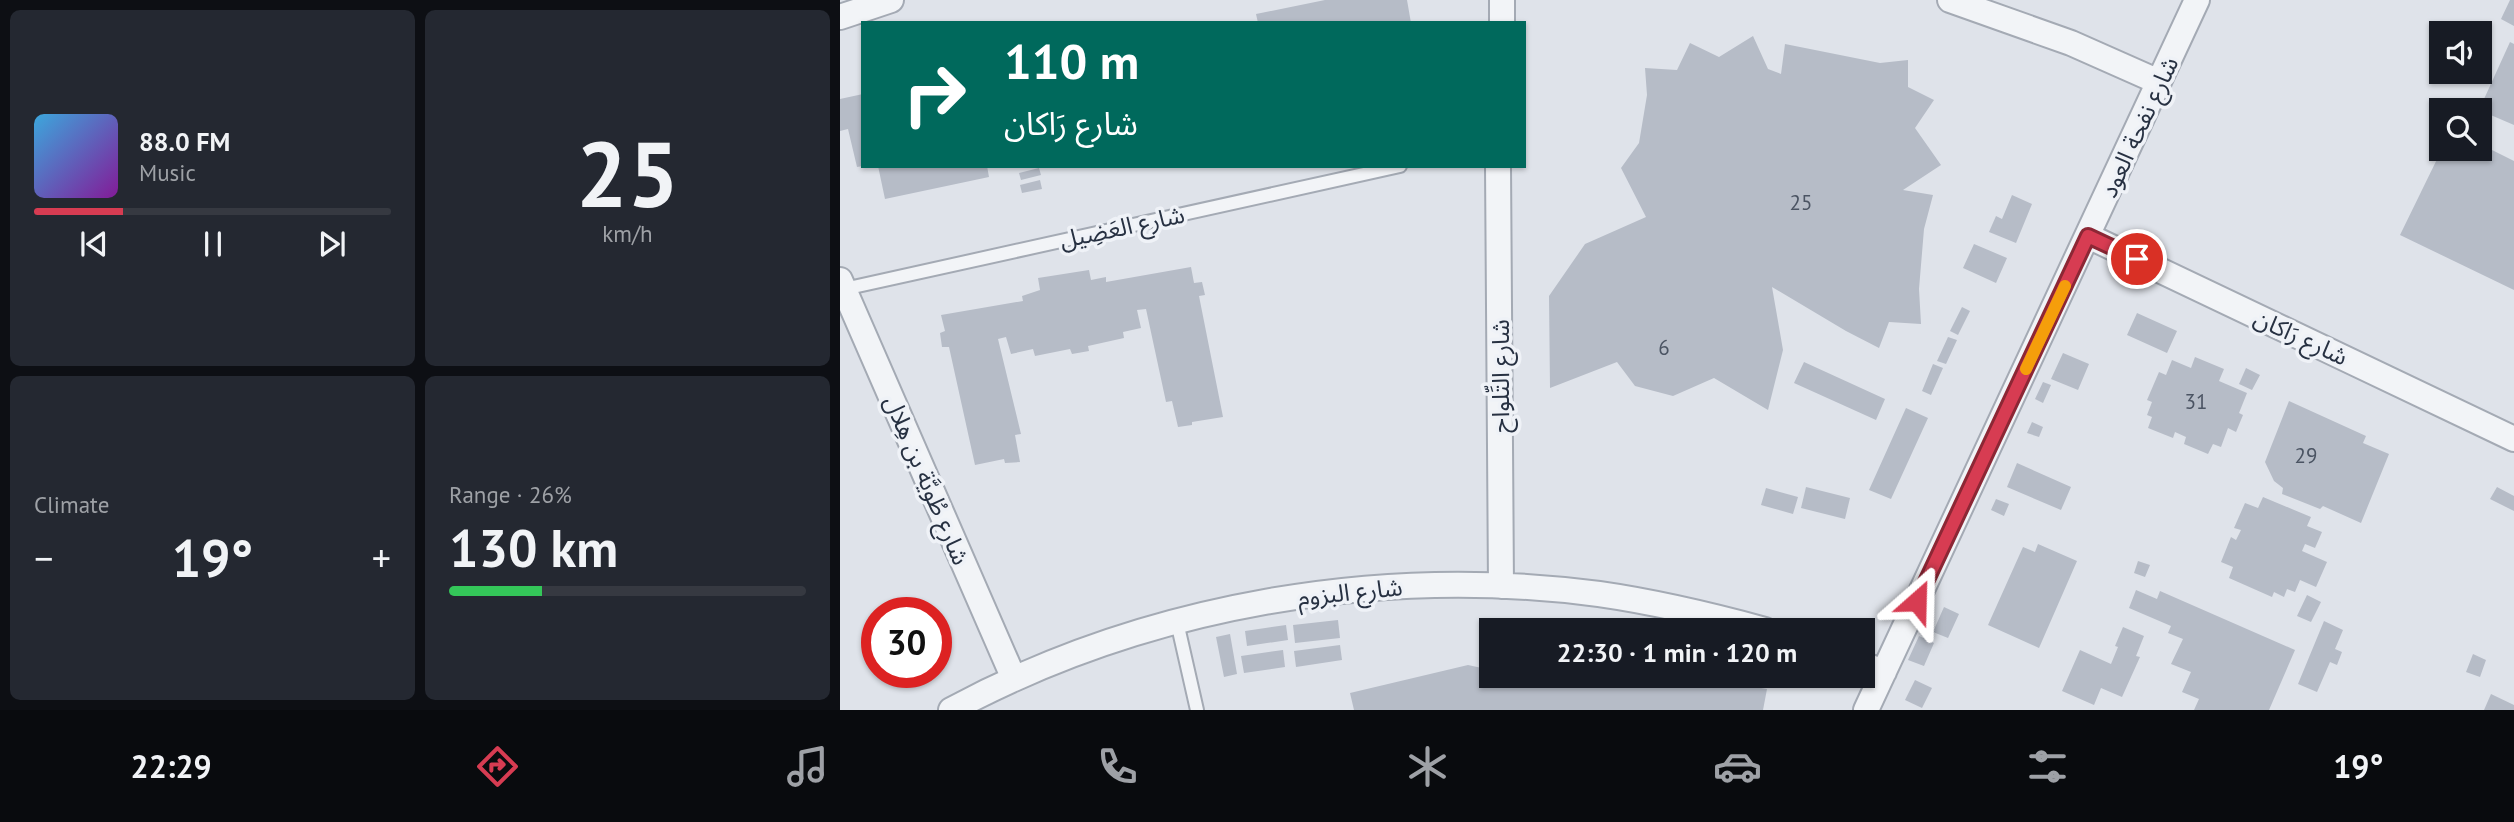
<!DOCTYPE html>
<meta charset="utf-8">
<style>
:root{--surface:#171b24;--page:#242831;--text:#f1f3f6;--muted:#9ea1a6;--line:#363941;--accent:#d73c52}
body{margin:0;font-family:"PT Sans","Noto Sans Arabic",sans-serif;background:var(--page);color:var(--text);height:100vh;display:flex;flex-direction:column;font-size:26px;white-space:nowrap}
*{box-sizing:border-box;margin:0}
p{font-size:23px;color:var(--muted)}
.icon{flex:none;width:38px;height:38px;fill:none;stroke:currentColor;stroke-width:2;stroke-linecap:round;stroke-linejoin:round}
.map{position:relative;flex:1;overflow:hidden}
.side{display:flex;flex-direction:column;gap:10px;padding:10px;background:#0d0f14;width:840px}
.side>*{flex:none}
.top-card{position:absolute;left:21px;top:21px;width:665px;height:147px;border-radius:0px;box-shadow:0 2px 5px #0004;background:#00695c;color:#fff;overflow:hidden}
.buttons{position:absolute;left:1589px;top:21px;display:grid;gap:14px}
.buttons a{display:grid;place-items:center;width:63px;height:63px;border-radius:0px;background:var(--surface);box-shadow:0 2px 5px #0004;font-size:35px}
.speed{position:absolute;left:21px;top:597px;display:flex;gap:14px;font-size:35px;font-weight:700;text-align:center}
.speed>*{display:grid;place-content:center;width:91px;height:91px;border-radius:50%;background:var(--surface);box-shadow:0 2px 5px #0004;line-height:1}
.speed .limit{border:10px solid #d22;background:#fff;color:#111}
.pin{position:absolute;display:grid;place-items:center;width:60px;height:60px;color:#fff;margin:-30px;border:4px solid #fff;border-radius:50%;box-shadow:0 2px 7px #0007}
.me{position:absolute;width:77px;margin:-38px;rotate:25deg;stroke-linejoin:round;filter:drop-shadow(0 0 5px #0008)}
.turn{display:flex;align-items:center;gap:24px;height:147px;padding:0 28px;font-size:32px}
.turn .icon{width:91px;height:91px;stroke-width:2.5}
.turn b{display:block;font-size:49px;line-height:60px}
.big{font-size:52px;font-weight:700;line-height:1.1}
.side .card{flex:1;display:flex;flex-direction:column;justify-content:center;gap:10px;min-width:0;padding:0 24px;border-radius:10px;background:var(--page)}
.side .dial{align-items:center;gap:0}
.dial b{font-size:91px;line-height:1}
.song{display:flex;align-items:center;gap:21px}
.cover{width:84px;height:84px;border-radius:10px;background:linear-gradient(135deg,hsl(200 70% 55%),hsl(290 70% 35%))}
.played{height:7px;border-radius:4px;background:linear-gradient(90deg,var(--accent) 25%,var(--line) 25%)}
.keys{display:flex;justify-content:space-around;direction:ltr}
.heat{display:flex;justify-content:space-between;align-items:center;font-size:38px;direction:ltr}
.charge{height:10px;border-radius:5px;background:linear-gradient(90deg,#34c759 26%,var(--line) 0)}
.side .tiles{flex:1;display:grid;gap:10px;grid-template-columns:repeat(2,1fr)}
.trip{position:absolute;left:639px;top:618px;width:396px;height:70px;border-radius:0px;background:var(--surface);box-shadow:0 2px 5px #0004;font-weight:700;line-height:70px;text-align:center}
.dock{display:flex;height:112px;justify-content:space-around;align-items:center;background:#090b0e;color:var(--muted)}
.dock .icon{width:49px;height:49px}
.dock .selected{color:var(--accent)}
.dock b{font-size:32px;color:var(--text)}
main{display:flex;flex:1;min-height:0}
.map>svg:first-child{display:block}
.building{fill:#b6bcc7}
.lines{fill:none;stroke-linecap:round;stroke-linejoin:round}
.service-casing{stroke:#a4aab4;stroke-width:16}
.minor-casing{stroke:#a4aab4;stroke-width:28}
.service{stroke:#f2f4f7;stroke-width:12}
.minor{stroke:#f2f4f7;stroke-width:24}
.route-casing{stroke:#8c2735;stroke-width:18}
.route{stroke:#d73c52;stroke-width:12}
.slow{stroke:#f59e0b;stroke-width:12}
.labels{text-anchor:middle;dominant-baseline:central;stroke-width:7;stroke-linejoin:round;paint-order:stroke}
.number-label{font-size:21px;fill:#4b5463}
.street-label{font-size:24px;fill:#273142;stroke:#eff2f7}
</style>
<main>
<section class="side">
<div class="tiles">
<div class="card">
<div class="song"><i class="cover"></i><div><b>88.0 FM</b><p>Music</p></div></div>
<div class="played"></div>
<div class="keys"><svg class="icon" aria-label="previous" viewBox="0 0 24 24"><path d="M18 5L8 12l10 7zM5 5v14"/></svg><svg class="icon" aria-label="pause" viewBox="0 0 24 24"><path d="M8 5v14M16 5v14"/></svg><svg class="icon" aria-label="next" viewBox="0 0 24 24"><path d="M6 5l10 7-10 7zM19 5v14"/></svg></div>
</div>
<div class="card dial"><b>25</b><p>km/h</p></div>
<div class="card"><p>Climate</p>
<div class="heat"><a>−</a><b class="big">19°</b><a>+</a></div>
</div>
<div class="card"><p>Range · 26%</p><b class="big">130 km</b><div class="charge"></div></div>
</div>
</section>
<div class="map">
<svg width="1674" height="710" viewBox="0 0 1674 710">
<rect width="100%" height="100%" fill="#dfe3ea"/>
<path class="building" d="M485,0H567L571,23H418L416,14Z
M1670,0H1674V26L1661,19Z
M913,36L928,69L941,74L945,44L1040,63L1068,60V87L1094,100L1075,128L1101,165L1063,190L1093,195L1084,229L1079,289L1081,324L1049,322L1039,348L1006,331L932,287L943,350L928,410L874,378L833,396L795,386L777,362L710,388L709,296L745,244L806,217L781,168L799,143L807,95L805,68L837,70L850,43L879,57Z
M1670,42L1674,44V125L1639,110Z
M23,94V166L17,167L8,129L0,131V99Z
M1640,144L1674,161V290L1560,235L1602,149H1640Z
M38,166H147L149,177L45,199Z
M199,168L201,175L181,180L179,173Z
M200,180L202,189L182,193L180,185Z
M1172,195L1192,204L1176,243L1149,232L1156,216L1162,219Z
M1134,244L1167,258L1156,283L1123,268Z
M351,267L354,283L362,282L365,295L359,296L383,417L352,422V425L338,427L332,401L326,402L306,309L297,310L301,328L283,332L284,338L248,346L249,351L232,354L230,349L195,356L193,349L171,354L166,337L158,339L181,434L175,435L180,462L165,463L164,459L135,465L109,347H102L100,333L105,331L101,315L183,301L182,296L200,290L198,278L249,270L251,280L266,277V282Z
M1122,307L1130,311L1118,335L1110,331Z
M1297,313L1337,331L1327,353L1287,335Z
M1108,337L1117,340L1106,364L1097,361Z
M1223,353L1249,364L1238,390L1211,379Z
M1355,357L1384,369L1379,381L1407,393L1399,413L1403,415L1396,432L1388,428L1381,447L1373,444L1368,454L1344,444L1346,437L1335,432L1333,438L1308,428L1312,417L1307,415L1312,402L1307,400L1319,372L1326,375L1332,360L1351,368Z
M964,362L1045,399L1036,420L954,383Z
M1093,364L1103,368L1091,395L1082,391Z
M1406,368L1420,375L1412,390L1399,384Z
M1203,382L1211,385L1203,403L1195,399Z
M1449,401L1526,436L1523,443L1549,454L1521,523L1483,506L1480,509L1442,494L1443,488L1434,481L1425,462Z
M1066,408L1088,418L1051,499L1029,490Z
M1192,422L1203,427L1199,437L1187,433Z
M1177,463L1231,487L1221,510L1167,487Z
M966,487L1010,498L1005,519L961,508Z
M1657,487L1674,496V511L1650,499Z
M926,488L958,497L953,514L921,505Z
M1423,497L1471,517L1467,526L1482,532L1475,548L1465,544L1462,551L1487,562L1476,587L1460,580L1455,592L1447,589L1444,597L1434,592L1432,597L1389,578L1393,567L1381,562L1391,537L1396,540L1401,530L1394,528L1405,503L1418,508Z
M1156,499L1169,504L1164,516L1151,510Z
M1198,544L1237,561L1199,648L1148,625L1183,547L1195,552Z
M1298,561L1310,565L1305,577L1294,573Z
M1296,590L1317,599L1320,591L1455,650L1429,710H1354L1359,699L1342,692L1351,672L1331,664L1343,639L1328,633L1331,626L1289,608Z
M1467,595L1481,602L1471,622L1457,616Z
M1104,607L1119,614L1108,638L1093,632Z
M498,620L500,638L455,643L453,625Z
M1484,621L1503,630L1495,649L1502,652L1497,665L1490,662L1477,692L1458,684Z
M446,625L448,640L407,646L405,631Z
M1283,627L1304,636L1296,656L1300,657L1282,697L1261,688L1254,705L1222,691L1240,650L1271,664L1278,647L1275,646Z
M390,634L397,674L384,677L376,637Z
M1079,636L1094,643L1084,666L1068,660Z
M500,645L502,660L456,667L454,651Z
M443,650L445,667L404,673L401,656Z
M1633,654L1646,660L1640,677L1626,672Z
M628,665L651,670V676H851L927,689L923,710H514L510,693Z
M1075,680L1092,688L1082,708L1065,700Z
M1651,694L1674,705V710H1644Z"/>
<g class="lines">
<defs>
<path id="service" d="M4,289L560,166
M337,622L357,710"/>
<path id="minor" d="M1110,0L1231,43L1319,82
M0,17L51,0
M662,23V0
M658,166L661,586
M1248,236L1674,439
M0,280L174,679
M1022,664L1044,672
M111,710C306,605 540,565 759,594C815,602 870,615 925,630
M1026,710L1357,0"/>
</defs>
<use href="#service" class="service-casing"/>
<use href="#minor" class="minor-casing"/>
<use href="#service" class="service"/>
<use href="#minor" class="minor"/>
</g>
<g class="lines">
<defs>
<path id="route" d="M1077,601L1248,236L1297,259"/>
</defs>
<use href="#route" class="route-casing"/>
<use href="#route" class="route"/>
<path class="slow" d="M1186,369L1225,286"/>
</g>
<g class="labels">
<g class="number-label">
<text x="961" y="202">25</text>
<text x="824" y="347">6</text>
<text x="1356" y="401">31</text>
<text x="1466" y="455">29</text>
</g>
<g class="street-label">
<text transform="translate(1299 127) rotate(-65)">شارع نفحة العود</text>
<text transform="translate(282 227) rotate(-12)">شارع العَضِيل</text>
<text transform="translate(1461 337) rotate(25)">شارع رَاكان</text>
<text transform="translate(660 376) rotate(-90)">شارع التِّلواح</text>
<text transform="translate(87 480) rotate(67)">شارع طُويَّة بن هِلال</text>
<text transform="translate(510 592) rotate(-6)">شارع البزوم</text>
</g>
</g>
</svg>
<div class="buttons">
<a><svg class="icon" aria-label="sound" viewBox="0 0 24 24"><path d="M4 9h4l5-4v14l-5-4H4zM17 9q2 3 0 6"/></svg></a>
<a><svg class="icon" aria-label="search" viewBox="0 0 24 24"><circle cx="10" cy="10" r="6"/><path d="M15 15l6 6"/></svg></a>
</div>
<div class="speed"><div class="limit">30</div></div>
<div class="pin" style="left:1297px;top:259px;background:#d93025"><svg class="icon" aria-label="arrive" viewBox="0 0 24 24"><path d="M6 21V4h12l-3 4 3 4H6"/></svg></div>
<svg class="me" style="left:1077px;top:601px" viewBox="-20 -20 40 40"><path d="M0-17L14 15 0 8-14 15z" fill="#d73c52" stroke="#fff" stroke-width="4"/></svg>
<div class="trip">22:30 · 1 min · 120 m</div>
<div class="top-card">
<div class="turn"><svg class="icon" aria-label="right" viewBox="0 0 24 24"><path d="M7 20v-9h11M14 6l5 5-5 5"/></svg><div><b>110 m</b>شارع رَاكان</div></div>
</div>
</div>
</main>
<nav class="dock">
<b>22:29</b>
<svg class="icon selected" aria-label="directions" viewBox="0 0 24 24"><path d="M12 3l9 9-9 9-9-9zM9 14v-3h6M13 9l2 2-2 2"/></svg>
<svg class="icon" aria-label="music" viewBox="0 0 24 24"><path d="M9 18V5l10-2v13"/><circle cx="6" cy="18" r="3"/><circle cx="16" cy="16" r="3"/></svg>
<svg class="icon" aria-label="phone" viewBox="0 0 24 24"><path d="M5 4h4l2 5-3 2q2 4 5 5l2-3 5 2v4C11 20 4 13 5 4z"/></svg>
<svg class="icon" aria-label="climate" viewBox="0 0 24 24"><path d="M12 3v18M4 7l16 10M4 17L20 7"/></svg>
<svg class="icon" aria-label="car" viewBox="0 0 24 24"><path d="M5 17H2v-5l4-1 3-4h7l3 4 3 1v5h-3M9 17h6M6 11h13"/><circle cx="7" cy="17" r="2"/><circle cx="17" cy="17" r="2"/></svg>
<svg class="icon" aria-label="filters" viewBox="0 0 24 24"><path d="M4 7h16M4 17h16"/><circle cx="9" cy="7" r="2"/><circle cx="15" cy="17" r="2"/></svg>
<b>19°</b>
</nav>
